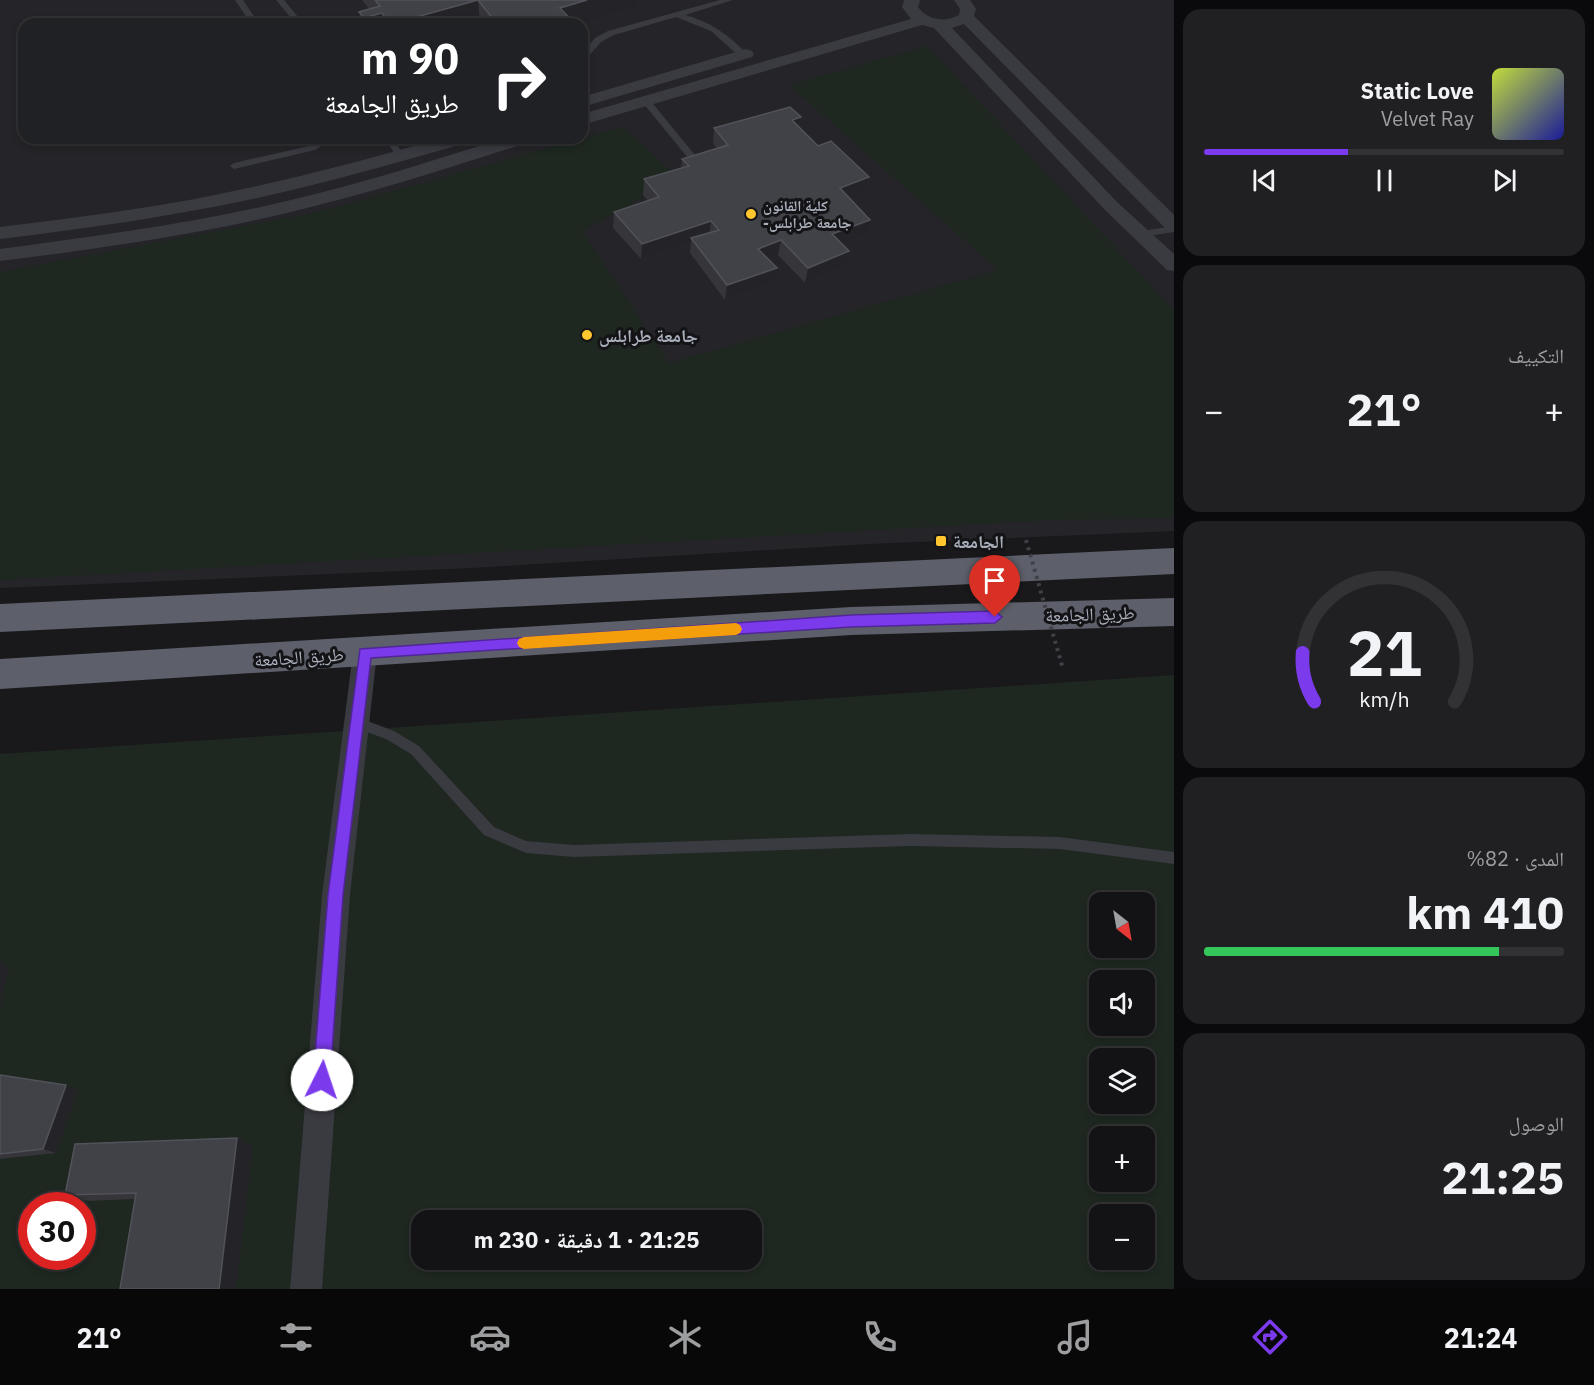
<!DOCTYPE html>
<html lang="ar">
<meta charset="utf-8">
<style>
:root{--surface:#131315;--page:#202022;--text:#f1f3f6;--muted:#9d9ea0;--line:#323234;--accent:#7c3aed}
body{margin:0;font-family:"IBM Plex Sans","Noto Naskh Arabic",sans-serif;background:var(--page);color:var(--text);direction:rtl;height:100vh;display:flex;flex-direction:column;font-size:22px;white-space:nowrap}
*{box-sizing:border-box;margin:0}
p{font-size:20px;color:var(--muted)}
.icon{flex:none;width:33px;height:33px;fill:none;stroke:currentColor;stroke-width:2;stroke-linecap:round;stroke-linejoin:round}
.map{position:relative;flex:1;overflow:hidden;direction:ltr}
.sheet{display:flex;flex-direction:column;gap:9px;padding:9px;background:#0a0a0c;width:420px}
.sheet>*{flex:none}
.banner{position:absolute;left:18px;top:18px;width:570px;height:126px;border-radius:18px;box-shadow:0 3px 9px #0003,0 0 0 2px var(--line);direction:rtl;background:#202124;color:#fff;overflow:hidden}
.needle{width:39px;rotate:149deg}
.buttons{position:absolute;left:1089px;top:892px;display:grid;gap:12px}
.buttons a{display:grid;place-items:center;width:66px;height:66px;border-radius:12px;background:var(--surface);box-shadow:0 3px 9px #0003,0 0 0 2px var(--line);font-size:30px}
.speed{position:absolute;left:18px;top:1192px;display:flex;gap:12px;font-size:30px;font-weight:700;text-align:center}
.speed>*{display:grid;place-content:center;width:78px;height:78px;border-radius:50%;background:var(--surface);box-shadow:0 3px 9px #0003,0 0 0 2px var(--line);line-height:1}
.speed .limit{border:9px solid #d22;background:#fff;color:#111}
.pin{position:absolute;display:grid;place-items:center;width:51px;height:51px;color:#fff;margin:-62px -26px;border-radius:50% 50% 50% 0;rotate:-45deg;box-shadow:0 0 6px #0007}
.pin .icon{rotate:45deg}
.me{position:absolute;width:66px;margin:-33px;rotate:4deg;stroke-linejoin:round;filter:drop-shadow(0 0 4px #0008)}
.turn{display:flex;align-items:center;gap:21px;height:126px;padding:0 30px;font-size:27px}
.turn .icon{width:78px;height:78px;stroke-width:2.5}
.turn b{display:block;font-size:42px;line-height:51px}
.big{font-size:45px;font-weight:800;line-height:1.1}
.sheet .tile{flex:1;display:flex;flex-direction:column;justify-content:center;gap:9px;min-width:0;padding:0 21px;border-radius:18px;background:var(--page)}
.sheet .dial{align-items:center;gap:0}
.dial svg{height:156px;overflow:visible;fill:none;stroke:var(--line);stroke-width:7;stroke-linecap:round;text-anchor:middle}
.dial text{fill:var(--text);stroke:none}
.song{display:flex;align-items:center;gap:18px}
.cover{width:72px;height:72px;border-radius:9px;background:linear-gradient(135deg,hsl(70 70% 55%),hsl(240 70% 35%))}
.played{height:6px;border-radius:3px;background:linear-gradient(90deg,var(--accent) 40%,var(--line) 40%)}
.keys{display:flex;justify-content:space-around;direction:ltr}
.heat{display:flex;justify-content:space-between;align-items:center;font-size:33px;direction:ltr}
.charge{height:9px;border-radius:4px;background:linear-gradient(90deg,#34c759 82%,var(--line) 0)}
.trip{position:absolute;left:411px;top:1210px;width:351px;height:60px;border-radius:18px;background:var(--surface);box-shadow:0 3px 9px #0003,0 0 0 2px var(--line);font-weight:800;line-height:60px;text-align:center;direction:rtl}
.tab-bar{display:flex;height:96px;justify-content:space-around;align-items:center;background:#080808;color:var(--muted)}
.tab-bar .icon{width:42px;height:42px}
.tab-bar .active{color:var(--accent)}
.tab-bar b{font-size:27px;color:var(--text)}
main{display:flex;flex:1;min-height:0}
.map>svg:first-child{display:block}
.built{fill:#252529;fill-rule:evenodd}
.green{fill:#1e2720;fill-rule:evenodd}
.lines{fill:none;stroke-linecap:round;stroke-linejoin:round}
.service{fill:#3a3a41;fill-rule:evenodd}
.minor{fill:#3a3a41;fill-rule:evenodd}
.trunk{fill:#5d606a;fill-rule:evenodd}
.path-bridge{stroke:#404148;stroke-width:4;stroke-dasharray:3 4.5;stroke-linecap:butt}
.wall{fill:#35353a}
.shaded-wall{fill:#242428}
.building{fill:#414248;stroke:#52535a;stroke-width:1.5}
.route{fill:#7c3aed;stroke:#51269a;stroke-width:1.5}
.slow{fill:#f59e0b}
.poi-dot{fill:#ffc62e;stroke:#141417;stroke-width:2}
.labels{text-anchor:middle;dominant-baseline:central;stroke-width:6;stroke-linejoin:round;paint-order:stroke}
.far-poi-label{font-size:15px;font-weight:bold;fill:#aaafbc;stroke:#141417;text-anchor:start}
.poi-label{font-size:18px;font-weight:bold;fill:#aaafbc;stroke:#141417;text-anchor:start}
.street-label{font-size:18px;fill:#aaafbc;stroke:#141417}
</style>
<main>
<section class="sheet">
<div class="tile">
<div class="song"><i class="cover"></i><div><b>Static Love</b><p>Velvet Ray</p></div></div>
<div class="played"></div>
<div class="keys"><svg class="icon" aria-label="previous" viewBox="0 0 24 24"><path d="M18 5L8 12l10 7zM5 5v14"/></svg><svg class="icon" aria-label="pause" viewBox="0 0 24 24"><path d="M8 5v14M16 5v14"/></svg><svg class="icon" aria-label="next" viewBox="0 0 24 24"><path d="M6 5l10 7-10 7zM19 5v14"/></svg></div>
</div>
<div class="tile"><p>التكييف</p>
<div class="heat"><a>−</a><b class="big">21°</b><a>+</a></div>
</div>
<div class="tile dial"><svg viewBox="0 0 100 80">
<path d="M14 69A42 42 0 1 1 86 69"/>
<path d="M14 69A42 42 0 0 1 8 44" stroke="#7c3aed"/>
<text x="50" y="56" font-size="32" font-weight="700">21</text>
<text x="50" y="72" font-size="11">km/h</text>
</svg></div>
<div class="tile"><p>المدى · 82%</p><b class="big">410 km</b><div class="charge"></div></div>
<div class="tile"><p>الوصول</p><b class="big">21:25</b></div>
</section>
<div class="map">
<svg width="1174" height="1289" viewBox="0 0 1174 1289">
<rect width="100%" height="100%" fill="#19191c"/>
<path class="built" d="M0,0H1174V531L869,544L471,568L0,588ZM24,24H582V138H24Z"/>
<path class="green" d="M927,46L1174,310V518L1054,520L0,580V272L318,212L623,127L679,178L582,231L669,363L998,270L789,85Z
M1174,675V1289H0V754ZM1100,903H1144V948H1100ZM1100,981H1144V1026H1100ZM1100,1059H1144V1104H1100ZM1100,1137H1144V1182H1100ZM32,1206H82V1257H32ZM1100,1215H1144V1260H1100ZM422,1221H752V1260H422Z"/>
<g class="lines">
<path class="service" d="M235,0H243L259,24H251Z
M276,0H284L304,24H296Z
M720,0H733L685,15C710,22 728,34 746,53V57H740L711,31L676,17L614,35L601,42L585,60H582V53L595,38L608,31Z
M646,98L649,99L703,165V169H697L643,103V99Z
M323,138H331V140L315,150L234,169L230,166L234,163L309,146Z
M385,138H393L404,156L403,158H397Z
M1174,226V232L1142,237L1137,234L1142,231Z
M357,717L394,731L419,746L494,827L526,841L574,845L910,834L1060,837L1174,852V864L1060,849L910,846L574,857L526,853L484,835L411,754L386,739L353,727L351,723L353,719Z"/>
<path class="minor" d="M904,0H920L918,7C928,20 944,23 959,15L960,9L954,0H970L976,9L974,16L1174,215V232L1167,230L964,24L952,28L1117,202L1174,254V271L1167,270L1105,210L934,28L922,25L582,125V114L911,19L902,7Z
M746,49L752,51L754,54L752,57L582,107V97Z
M443,138H472L469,142C396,163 323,184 248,200C166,217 83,229 0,239V227C65,219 130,211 195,199C279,183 361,161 443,138Z
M505,138H533L530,142C451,167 372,193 291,212C195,235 97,249 0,261V249C97,236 196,223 291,200C364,183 434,160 505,138Z
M365,643L374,646L377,653L350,895L322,1289H290L322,895L353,653L356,646Z"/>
<path class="trunk" d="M1174,548V574L0,632V604Z
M1174,598V626L851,635L0,689V659L851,607Z"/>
<path class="path-bridge" d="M1026,540L1063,669"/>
</g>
<path class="wall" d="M362,0H637V8L582,24H481L480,23L477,24H362L359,12L369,9Z
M801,117L799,127L818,146L869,177L865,193L850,199L866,235L842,244L845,266L805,283L778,255L768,259L774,283L725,300L690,253L691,242L641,259L613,228L614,212L648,201L643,195L644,179L681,168L682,159L717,148L713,144L714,128Z
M0,1075L78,1090L56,1153L0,1159Z
M237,1138L253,1146L135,1199L88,1201L65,1195Z"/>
<path class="shaded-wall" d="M478,0L480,23L477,24H391Z
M587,0H637V8L582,24H561L560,8Z
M382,13L383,24H365L364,18Z
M801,117L798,132L792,120Z
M869,177L865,193L837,204L840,188Z
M870,220L866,235L829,249L832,234Z
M711,221L709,236L691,238V242L641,259L642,244Z
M781,240L778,255L756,264L758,249Z
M849,251L845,266L805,283L808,268Z
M777,268L774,283L725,300L727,285Z
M0,962L9,967L0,1008Z
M66,1085L78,1090L56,1153L43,1149Z
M237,1138L253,1146L236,1289H219Z"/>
<path class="building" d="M375,0H587L560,8L573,22L572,24H497L478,0L391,24H388H390L382,13L364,18L359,12L380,6Z
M790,107L801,117L792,120L818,146L831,141L869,177L840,188L870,220L832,234L849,251L808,268L781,240L758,249L777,268L727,285L691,238L719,230L711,221L642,244L614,212L659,197L644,179L689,166L682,159L728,145L714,128Z
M0,1075L66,1085L43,1149L0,1154Z
M237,1138L219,1289H120L136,1193L65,1195L75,1144Z"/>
<path class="route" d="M995,611L1002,617L995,623L851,627L371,658L343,895L330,1080L328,1086L322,1088L316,1086L313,1080L328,895L360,649L851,615Z"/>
<path class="slow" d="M736,623L740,625L742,629L740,633L736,635L524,649L519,647L517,643L519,639L524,637Z"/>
<g class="poi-dot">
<circle cx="751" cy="214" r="6"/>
<circle cx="587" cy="335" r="6"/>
<rect x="935" y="535" width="12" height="12" rx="3"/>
</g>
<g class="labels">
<g class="far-poi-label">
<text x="763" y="205">كلية القانون<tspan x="763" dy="17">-جامعة طرابلس</tspan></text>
</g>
<g class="poi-label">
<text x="599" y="335">جامعة طرابلس</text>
<text x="953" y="541">الجامعة</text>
</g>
<g class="street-label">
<text transform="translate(1090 614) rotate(-2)">طريق الجامعة</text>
<text transform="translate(299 657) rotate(-4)">طريق الجامعة</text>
</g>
</g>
</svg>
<div class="buttons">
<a><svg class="needle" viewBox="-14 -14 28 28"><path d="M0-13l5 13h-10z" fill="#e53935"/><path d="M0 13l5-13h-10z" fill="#9d9ea0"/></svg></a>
<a><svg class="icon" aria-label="sound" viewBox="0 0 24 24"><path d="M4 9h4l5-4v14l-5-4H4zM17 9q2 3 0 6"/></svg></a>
<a><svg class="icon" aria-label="layers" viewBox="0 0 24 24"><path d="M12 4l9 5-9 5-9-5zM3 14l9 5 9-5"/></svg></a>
<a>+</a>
<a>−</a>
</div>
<div class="speed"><div class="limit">30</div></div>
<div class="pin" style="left:995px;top:617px;background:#d93025"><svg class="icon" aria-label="arrive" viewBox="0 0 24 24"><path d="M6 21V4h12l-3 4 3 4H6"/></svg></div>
<svg class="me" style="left:322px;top:1080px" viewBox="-20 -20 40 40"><circle r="19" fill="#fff"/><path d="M0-13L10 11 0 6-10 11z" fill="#7c3aed"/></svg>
<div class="trip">21:25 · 1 دقيقة · 230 m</div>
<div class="banner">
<div class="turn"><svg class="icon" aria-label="right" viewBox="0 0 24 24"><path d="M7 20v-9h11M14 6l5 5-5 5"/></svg><div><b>90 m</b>طريق الجامعة</div></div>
</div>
</div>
</main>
<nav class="tab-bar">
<b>21:24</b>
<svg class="icon active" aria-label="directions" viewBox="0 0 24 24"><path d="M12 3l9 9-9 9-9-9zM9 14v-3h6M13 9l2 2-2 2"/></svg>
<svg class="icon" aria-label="music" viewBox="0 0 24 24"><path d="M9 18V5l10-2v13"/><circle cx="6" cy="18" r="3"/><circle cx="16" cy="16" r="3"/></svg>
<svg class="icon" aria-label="phone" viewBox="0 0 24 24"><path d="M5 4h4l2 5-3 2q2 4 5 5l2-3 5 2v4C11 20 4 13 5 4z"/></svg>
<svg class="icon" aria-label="climate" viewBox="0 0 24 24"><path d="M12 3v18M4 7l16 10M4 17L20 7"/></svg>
<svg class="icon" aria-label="car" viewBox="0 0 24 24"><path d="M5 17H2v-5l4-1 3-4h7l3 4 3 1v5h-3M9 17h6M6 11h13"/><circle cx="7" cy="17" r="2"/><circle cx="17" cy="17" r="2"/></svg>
<svg class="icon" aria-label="filters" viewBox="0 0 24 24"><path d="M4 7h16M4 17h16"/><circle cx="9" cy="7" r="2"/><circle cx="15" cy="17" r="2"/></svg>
<b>21°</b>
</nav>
